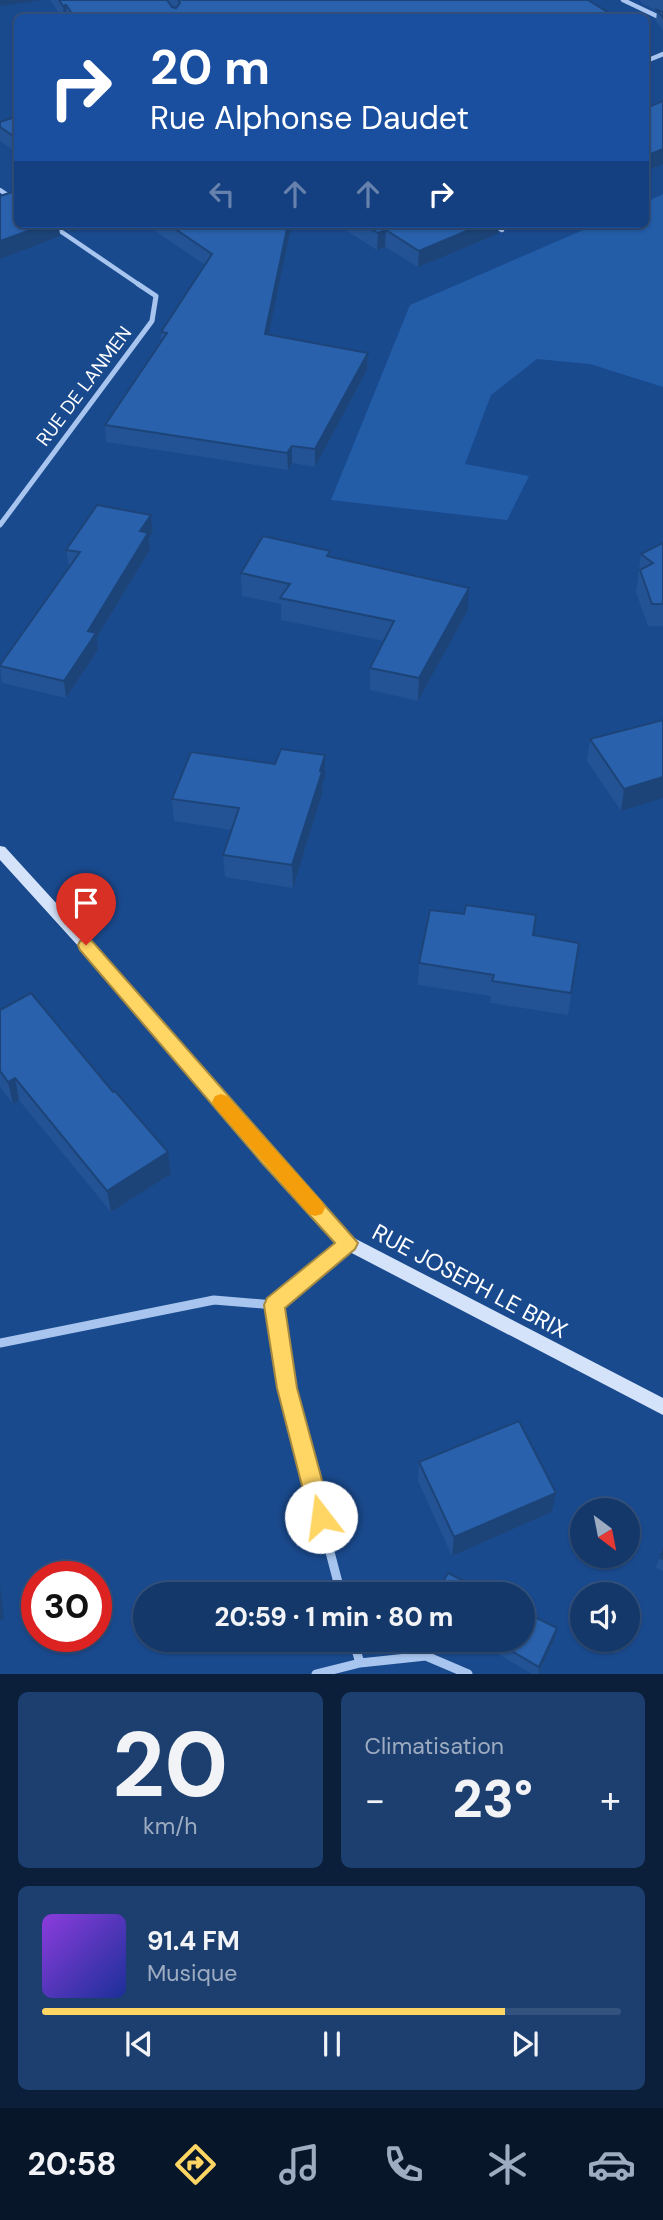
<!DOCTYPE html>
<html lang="fr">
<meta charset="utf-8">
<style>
:root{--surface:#14386a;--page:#1d3f70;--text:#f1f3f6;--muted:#9dacc1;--line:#33527e;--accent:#ffd564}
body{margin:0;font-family:"DM Sans",sans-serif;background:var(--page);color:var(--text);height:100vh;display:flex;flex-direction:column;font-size:26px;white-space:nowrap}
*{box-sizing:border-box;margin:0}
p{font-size:23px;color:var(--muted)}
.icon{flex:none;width:38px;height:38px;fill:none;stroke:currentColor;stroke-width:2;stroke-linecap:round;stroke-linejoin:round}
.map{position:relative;height:1674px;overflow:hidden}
.drawer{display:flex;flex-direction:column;gap:18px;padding:18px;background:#0b1f3a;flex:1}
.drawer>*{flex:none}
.guide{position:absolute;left:14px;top:14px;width:635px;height:214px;border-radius:10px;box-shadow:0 2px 5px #0004,0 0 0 2px var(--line);background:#1a4fa0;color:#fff;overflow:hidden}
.needle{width:46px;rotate:148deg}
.tools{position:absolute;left:570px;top:1498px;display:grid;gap:14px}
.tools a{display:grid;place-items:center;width:70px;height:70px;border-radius:50%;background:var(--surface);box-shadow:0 2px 5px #0004,0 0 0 2px var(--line);font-size:35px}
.speed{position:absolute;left:21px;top:1561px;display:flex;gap:14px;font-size:35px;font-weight:700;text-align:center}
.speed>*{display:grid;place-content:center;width:91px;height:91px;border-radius:50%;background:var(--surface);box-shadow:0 2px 5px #0004,0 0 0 2px var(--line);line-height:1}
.speed .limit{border:10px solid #d22;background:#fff;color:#111}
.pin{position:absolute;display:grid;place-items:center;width:60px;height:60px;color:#fff;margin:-72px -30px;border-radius:50% 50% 50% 0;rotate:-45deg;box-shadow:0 0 7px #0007}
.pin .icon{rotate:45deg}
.me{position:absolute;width:77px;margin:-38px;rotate:345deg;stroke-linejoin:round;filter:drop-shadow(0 0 5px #0008)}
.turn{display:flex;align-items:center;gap:24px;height:147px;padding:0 21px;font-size:32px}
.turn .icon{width:91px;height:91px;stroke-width:2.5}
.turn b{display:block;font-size:49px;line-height:60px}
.lanes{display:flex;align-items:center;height:66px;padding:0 21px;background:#0003;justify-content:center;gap:35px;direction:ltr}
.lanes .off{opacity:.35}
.big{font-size:52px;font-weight:800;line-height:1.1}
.drawer .widget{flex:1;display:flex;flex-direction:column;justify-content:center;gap:10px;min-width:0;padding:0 24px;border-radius:10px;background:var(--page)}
.drawer .dial{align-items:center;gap:0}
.dial b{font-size:91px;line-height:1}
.song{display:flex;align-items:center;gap:21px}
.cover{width:84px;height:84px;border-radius:10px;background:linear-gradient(135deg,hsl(270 70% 55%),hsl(230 70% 35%))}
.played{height:7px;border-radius:4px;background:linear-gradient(90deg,var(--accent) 80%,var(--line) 80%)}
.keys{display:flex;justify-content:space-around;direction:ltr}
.heat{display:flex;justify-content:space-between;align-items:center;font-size:38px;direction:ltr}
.drawer .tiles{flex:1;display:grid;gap:18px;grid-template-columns:1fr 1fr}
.widget:last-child{grid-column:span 2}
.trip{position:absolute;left:133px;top:1582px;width:402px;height:70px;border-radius:35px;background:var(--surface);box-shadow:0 2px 5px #0004,0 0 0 2px var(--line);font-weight:800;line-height:70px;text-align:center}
.tabs{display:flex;height:112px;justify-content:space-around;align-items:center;background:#08162a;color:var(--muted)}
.tabs .icon{width:49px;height:49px}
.tabs .selected{color:var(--accent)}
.tabs b{font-size:32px;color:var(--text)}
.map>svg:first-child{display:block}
.green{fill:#235ca7}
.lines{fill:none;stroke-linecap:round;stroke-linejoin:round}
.street-far2{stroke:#a7c5ee;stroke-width:4.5}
.street-far1{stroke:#a7c5ee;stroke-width:5}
.street{stroke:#a7c5ee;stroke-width:9}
.secondary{fill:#d4e3fa;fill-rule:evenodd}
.wall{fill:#235394}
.shaded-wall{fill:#1d4478}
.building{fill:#2961ac;stroke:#1d4478;stroke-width:2}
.route{fill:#ffd564;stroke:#a68a41;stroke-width:2}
.slow{fill:#f59e0b}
.labels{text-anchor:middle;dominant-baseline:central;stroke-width:7;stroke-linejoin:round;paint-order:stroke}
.far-street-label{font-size:19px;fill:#fff;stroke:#1a4a8e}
.street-label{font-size:23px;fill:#fff;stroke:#1a4a8e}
</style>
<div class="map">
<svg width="663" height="1674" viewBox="0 0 663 1674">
<rect width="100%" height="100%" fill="#1a4a8e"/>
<path class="green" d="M663,194V387L590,364L537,359L491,395L465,464L529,476L507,520L331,500L410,305L597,224H646V202Z"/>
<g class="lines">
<path class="street-far2" d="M623,0L663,19
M646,61L663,54
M0,190L18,202
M50,224L141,286
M490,224L502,230"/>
<path class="street-far1" d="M0,525L152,321L156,296L138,284"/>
<path class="street" d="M274,1305L287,1388L341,1594
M0,1343L214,1300L274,1305L348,1244
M360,1663L426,1656L468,1674
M316,1674L360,1663L353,1640"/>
<path class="secondary" d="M0,846L5,847L109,961L276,1154L354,1238L663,1398V1415L342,1248L264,1164L99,969L0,860Z"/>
</g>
<path class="wall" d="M50,0H167L173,7L168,0H588L617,18H62Z
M639,0H663V30L656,21L657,11L643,4Z
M18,116V154L0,141V122Z
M18,224H94L71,232L59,225L60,236Z
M121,224H292L268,334L368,353L367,370L315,467L292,463L288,470L106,442L105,425L161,341V332L205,265L148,226L133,231Z
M336,224H499L498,234L418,267L385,247L377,250Z
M500,224H521L507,230L504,226Z
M151,515L153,531L149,538L150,550L97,637L98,650L66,698L2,683L0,665L70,567H69L66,550Z
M663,543V626H648L636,592L641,554Z
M330,557L468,610L418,701L370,690V668L384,641L281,620V604L242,596L241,573Z
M663,720L621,811L587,761L590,739Z
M325,755V778L322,786V794L293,888L225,877L223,855L232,830L174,821L172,799L275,764Z
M533,935L579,943L568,1015L490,1003L491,996L418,985L419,963Z
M0,1010L171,1174L111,1212L19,1100L13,1104L0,1087Z
M419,1462L552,1512L452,1556L418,1481Z
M663,1549V1571L656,1568Z
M555,1638L539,1674H532L475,1640Z"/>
<path class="shaded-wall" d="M0,0H43L0,6Z
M66,5L67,18H64L63,6Z
M663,149V164L646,171V156Z
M46,224H58L60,236L0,259V241Z
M70,224H94L71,232Z
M132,224H148V226L133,231Z
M288,224H292L265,351V334Z
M483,224H499L498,234L418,267L419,251Z
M507,224H521L507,230Z
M386,230L385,247L377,250L378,233Z
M368,353L367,370L315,467V449Z
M292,446V463L288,470L287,453Z
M151,515L153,531L149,538L150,550L97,637L98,650L66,698L64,681L88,631L140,531Z
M469,588L468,610L418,701L419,678Z
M325,755V778L322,786V794L293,888L292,865Z
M663,777V798L621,811L624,789Z
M15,1078L19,1100L13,1104L8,1082Z
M168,1152L171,1174L111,1212L107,1191Z
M556,1493L552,1512L452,1556L454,1537Z
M0,1584L4,1619L0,1620Z
M557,1628L555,1638L538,1674L539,1667Z"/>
<path class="building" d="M59,0H167L172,7L176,8L180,3L178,0H588L617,18H75L66,5L63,6Z
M657,10L663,12V18Z
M663,101V149L646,156V108Z
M18,116V139L0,127V122Z
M18,190V224H47L0,241V196Z
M168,224H288L265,334L368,353L315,449L292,446L287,453L105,425L167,333L161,332L212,254Z
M362,224H483L419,251L386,230L378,233Z
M97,505L151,515L140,531L148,533L88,631L96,633L64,681L0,666V665L80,552L66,550Z
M263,536L330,551L327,556L469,588L419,678L370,668L394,621L280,598L290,584L241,573Z
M663,543V604H652L640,570L653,563L641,554Z
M663,720V777L624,789L590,739Z
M281,749L325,755L320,771L322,772L292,865L223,855L239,808L172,799L191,752L275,764Z
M466,905L536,915L533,935L579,943L571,993L492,981L494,975L419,963L430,910L464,914Z
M31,993L113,1092L115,1091L168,1152L107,1191L15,1078L8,1082L0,1071V1010Z
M519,1421L556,1493L454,1537L419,1462Z
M663,1549V1559L660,1558Z
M448,1573L490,1594H436Z
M523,1611L557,1628L539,1667L493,1640H523Z"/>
<path class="route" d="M86,939L92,941L358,1243L355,1249L285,1308L297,1388L332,1517L329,1524L321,1527L313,1524L310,1517L277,1388L264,1305L267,1298L335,1243L263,1164L80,950L78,945L80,941Z"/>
<path class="slow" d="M221,1094L227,1096L322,1202L325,1208L322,1214L315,1216L309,1214L215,1107L212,1102L215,1096Z"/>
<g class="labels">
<g class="far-street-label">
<text transform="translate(84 386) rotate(-53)">RUE DE LANMEN</text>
</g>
<g class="street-label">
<text transform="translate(470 1281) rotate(28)">RUE JOSEPH LE BRIX</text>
</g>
</g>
</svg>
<div class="tools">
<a><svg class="needle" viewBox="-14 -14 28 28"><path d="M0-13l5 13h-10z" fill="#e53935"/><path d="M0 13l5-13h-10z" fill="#9dacc1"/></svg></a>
<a><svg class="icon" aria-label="sound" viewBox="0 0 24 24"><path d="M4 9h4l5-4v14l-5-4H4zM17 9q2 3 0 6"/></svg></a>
</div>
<div class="speed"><div class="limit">30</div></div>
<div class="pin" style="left:86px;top:945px;background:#d93025"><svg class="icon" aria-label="arrive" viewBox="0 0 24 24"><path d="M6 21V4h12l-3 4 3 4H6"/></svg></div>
<svg class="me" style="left:321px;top:1517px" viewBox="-20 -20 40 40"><circle r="19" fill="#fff"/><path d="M0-13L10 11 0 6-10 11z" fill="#ffd564"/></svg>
<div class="trip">20:59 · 1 min · 80 m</div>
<div class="guide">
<div class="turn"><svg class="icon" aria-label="right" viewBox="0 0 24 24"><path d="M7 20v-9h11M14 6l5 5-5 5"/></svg><div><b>20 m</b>Rue Alphonse Daudet</div></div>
<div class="lanes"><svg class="icon off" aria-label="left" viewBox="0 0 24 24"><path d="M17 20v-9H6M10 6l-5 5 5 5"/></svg><svg class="icon off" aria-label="ahead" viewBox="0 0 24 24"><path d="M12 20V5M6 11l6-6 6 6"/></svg><svg class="icon off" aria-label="ahead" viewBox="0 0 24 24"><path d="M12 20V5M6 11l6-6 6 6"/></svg><svg class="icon" aria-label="right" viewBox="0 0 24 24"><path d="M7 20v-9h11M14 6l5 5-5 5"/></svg></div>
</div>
</div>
<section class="drawer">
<div class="tiles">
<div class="widget dial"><b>20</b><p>km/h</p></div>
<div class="widget"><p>Climatisation</p>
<div class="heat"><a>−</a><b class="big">23°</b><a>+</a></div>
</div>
<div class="widget">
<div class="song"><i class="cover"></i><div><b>91.4 FM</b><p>Musique</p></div></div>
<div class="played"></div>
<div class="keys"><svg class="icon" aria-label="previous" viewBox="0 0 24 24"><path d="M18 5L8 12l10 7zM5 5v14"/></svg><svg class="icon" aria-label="pause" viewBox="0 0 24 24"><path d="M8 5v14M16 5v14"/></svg><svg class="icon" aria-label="next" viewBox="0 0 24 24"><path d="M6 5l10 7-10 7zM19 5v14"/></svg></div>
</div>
</div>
</section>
<nav class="tabs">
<b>20:58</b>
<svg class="icon selected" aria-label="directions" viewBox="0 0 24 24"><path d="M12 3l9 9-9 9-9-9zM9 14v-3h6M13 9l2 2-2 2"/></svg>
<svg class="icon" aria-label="music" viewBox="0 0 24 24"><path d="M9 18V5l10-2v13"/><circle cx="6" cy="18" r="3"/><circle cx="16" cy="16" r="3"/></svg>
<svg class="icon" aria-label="phone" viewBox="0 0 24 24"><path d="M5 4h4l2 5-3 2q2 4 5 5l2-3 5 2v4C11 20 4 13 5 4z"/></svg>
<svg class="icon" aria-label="climate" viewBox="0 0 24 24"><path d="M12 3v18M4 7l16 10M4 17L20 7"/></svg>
<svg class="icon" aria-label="car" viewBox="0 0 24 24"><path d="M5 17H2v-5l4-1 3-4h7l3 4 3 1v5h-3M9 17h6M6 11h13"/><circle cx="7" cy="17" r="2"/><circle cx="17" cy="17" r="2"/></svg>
</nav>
